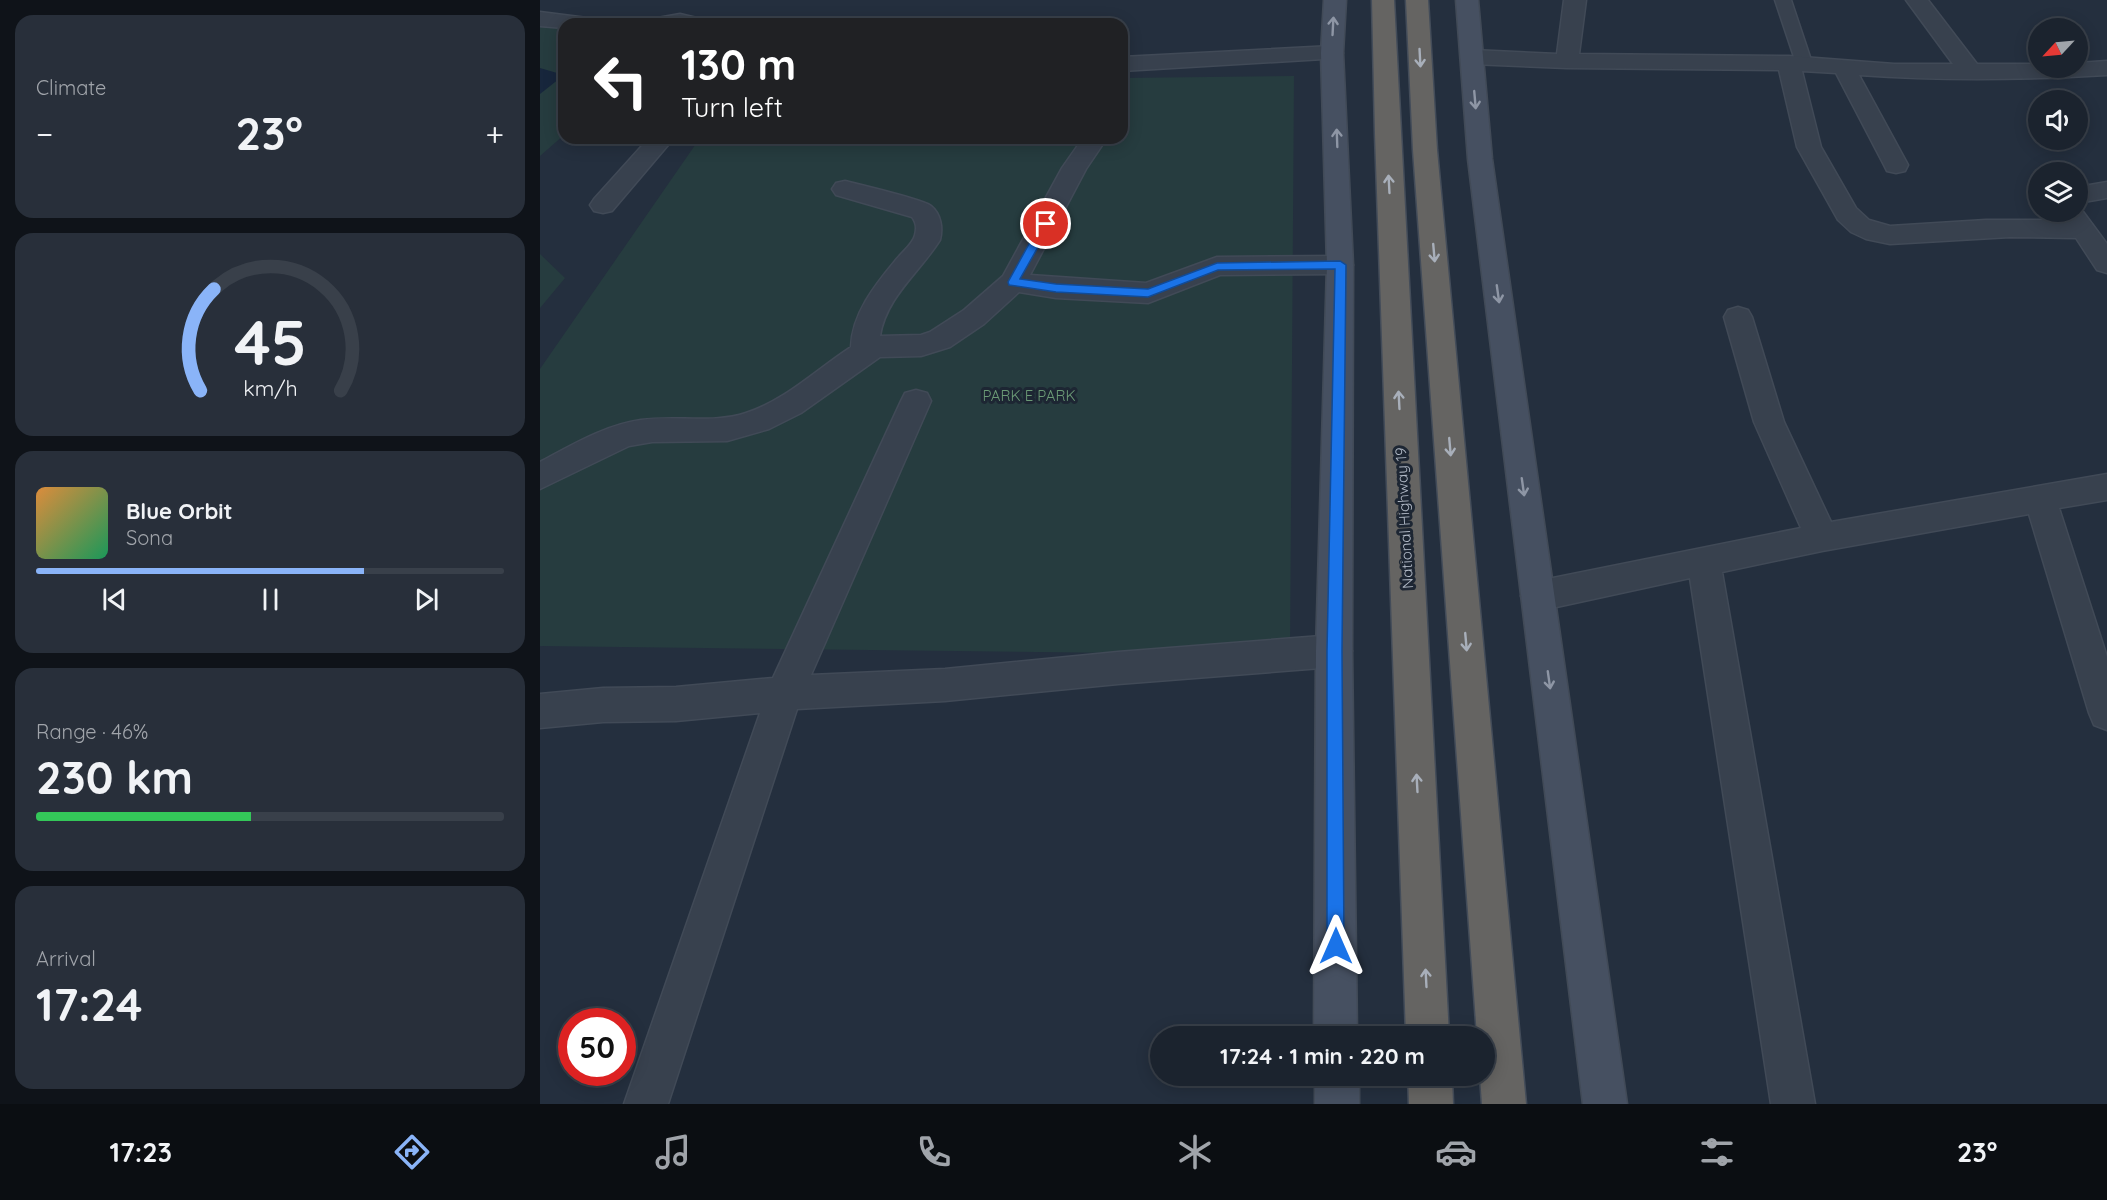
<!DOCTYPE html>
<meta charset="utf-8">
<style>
:root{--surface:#1b232e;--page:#282f3a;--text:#f1f3f6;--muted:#a0a4aa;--line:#39404a;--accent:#8ab4f8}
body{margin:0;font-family:Quicksand,sans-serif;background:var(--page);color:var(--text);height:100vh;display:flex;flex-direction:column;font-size:22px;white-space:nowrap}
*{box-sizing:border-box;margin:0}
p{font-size:20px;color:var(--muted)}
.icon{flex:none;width:33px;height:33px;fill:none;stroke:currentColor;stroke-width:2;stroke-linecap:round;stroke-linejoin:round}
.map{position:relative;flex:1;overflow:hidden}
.side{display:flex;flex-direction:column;gap:15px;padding:15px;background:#0f1319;width:540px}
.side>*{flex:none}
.guide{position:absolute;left:18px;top:18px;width:570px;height:126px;border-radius:18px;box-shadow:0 3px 15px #0003,0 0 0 2px var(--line);background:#202124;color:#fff;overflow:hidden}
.needle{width:39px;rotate:244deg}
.controls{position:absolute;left:1488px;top:18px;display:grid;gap:12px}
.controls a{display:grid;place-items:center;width:60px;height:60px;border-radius:50%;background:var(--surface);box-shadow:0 3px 15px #0003,0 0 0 2px var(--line);font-size:30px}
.speed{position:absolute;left:18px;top:1008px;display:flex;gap:12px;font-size:30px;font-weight:700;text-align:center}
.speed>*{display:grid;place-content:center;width:78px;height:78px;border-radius:50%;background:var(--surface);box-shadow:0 3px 15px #0003,0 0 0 2px var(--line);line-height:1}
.speed .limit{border:9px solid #d22;background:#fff;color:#111}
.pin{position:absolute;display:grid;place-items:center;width:51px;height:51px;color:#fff;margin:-26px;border:3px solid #fff;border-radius:50%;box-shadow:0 2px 6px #0007}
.me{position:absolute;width:66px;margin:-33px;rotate:0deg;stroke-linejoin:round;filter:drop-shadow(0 0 4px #0008)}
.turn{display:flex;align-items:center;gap:21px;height:126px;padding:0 24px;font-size:27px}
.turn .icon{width:78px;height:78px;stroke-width:2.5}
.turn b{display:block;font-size:42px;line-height:51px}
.big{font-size:45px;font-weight:800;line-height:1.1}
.side .card{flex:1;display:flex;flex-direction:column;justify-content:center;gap:9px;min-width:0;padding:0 21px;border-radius:18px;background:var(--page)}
.side .dial{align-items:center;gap:0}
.dial svg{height:156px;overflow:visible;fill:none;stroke:var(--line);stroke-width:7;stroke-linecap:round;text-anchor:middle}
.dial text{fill:var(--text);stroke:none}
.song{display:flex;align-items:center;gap:18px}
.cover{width:72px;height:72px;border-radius:9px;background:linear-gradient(135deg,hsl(30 70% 55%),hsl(150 70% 35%))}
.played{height:6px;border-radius:3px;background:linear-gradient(90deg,var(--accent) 70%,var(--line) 70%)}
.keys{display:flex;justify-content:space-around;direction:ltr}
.heat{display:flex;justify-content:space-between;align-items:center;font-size:33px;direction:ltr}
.charge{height:9px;border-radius:4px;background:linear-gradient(90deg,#34c759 46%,var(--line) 0)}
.trip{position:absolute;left:610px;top:1026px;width:345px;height:60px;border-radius:30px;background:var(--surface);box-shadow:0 3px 15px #0003,0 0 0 2px var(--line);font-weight:800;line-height:60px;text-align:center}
.tab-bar{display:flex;height:96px;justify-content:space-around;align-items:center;background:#0b0e12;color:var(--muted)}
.tab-bar .icon{width:42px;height:42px}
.tab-bar .on{color:var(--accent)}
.tab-bar b{font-size:27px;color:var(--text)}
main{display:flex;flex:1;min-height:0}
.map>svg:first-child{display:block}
.green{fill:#263c3f}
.water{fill:#17263c}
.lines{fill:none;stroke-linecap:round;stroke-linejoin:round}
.service-casing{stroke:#414a57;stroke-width:3}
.minor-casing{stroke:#414a57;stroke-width:3}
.secondary-casing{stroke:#414a57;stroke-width:3}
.trunk-casing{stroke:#434c59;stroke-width:3}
.service{fill:#38414e;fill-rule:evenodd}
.minor{fill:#38414e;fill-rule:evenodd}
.secondary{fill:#465061;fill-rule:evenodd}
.trunk{fill:#656462;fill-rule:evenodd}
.oneway{stroke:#8e96a5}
.oneway2{stroke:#a8afba}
.route{fill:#1a73e8;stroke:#114b97;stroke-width:1.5}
.labels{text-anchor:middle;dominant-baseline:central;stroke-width:6;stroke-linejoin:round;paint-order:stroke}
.park-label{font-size:15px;fill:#6b9a76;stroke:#1d2633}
.street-label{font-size:15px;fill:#b4bcc9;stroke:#1d2633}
</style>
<main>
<section class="side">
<div class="card"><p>Climate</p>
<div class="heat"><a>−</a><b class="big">23°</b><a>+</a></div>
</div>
<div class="card dial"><svg viewBox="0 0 100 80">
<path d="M14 69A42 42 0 1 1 86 69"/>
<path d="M14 69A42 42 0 0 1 21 17" stroke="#8ab4f8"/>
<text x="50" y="56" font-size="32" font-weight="700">45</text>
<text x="50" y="72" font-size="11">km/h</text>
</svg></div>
<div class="card">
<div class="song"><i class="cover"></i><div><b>Blue Orbit</b><p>Sona</p></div></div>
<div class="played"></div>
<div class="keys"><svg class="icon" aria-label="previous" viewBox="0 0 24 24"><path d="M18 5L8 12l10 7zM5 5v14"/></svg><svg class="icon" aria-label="pause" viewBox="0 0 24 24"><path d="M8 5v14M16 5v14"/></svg><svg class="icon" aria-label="next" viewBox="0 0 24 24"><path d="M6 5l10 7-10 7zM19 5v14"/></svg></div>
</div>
<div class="card"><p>Range · 46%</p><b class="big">230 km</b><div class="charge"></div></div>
<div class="card"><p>Arrival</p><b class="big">17:24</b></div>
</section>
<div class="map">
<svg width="1567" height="1104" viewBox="0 0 1567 1104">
<rect width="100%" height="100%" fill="#242f3e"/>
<path class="green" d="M0,11L40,24H24V135L0,156Z
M754,76L750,655L0,646V369L160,138H582V78Z
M0,254L25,278L0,308Z"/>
<path class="water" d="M0,68L24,75L0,94Z"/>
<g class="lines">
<defs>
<path id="service" d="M1235,0H1251L1272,63L1270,66H1258L1256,63Z"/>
<path id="minor" d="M1024,0H1046L1039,54L1249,56L1354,64H1413L1366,0H1388L1437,64H1498V68H1538V63L1567,61V75C1485,80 1401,81 1319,75L1368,165L1365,171L1356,173L1347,171L1344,165L1296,73L1262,71L1281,147L1316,208L1329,220L1350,226L1446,220H1523L1518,212H1538V205L1567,244V273L1557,270L1536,238L1470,237L1350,244L1326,239L1311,232L1298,220L1257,147L1239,70L1027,68L932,64L924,62L921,57L924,52L932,50L1017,54Z
M0,12L55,19L58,24H24V28L0,26Z
M140,14L161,19L164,24H109L112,19Z
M792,46L800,48L803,53L800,58L582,71V57Z
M109,138H134L72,211L63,213L54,211L50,205L54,199Z
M543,138H567L546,169L490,275L606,283L677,257L800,256L810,258L813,265L810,272L800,274L680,275L608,303L516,298L479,292L444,324L410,347L381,356L340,357L261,413L229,429L187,441L112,442L89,446L0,489V462C32,445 65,425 101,420C136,415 173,424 206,413C246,400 277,369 311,347C312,314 335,285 355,261C361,253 373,244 375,235C377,228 376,222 372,217L296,195L292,189L296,183L305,181C320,185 382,199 391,206C401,214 403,228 400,240C380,272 346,297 340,336L381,335L390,332L424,310L463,276L522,168Z
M1567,182V198L1538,203V187Z
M1198,307L1208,310L1212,317L1244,422L1291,522L1567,474V500L1519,508L1567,657V730L1554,725L1549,713L1489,514L1282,551L1182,572L1275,1104H1231L1150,578L998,611L986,606L981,596L986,586L998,581L1261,528L1214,422L1184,317L1188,310Z
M376,390L387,393L391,401L271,675L405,669L578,652L794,635L806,640L812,651L806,662L794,667L578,684L405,701L257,709L128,1104H84L220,713L136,721L63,722L0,728V694L63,688L136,687L233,678L361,401L365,393Z"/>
<path id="secondary" d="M784,0H806L803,53L813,265L812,651L817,1036H774L776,651L787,265L781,53Z
M916,0H938L952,159L1087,1104H1043L928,159Z
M775,1076H819V1104H775Z"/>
<path id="trunk" d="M832,0H854L909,1036H866L835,134Z
M866,0H888L897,150L986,1104H942L940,1076H945V1036H937L873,150Z
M868,1076H912L913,1104H869Z"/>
</defs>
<use href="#service" class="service-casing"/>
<use href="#minor" class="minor-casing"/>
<use href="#secondary" class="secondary-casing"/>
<use href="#trunk" class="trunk-casing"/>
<use href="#service" class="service"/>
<use href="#minor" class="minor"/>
<use href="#secondary" class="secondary"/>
<use href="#trunk" class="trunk"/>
</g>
<defs><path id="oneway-shaft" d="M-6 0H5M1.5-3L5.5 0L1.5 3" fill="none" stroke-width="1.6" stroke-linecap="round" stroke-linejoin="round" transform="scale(1.5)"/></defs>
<g class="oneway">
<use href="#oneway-shaft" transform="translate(793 26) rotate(-87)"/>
<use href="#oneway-shaft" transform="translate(935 100) rotate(85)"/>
<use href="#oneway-shaft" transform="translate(797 138) rotate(-92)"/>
<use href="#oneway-shaft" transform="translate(958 294) rotate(82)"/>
<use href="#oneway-shaft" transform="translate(983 487) rotate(82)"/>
<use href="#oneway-shaft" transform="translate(1009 680) rotate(82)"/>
</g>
<g class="oneway2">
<use href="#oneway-shaft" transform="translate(880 58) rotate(87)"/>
<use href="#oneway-shaft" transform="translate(849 184) rotate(-93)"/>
<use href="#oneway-shaft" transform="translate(894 253) rotate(85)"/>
<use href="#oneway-shaft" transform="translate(859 400) rotate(-93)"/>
<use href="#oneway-shaft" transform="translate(910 447) rotate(85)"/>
<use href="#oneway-shaft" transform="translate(926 642) rotate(85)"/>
<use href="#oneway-shaft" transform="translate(877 783) rotate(-93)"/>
<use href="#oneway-shaft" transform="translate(886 978) rotate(-93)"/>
</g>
<path class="route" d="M506,221L511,224L480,279L516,284L608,289L677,263L800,261L806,265L802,651L804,946L802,952L796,954L790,952L787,946V651L795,269L678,270L608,297L516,292L469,285L468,282L500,224Z"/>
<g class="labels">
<g class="park-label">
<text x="489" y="395">PARK E PARK</text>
</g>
<g class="street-label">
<text transform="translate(864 518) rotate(-93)">National Highway 19</text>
</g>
</g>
</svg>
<div class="controls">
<a><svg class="needle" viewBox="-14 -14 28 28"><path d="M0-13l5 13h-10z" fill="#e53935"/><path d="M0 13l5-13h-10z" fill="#a0a4aa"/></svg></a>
<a><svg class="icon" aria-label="sound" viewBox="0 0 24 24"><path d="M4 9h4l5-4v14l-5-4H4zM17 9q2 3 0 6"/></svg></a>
<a><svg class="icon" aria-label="layers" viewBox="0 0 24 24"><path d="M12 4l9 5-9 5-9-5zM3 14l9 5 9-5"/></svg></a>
</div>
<div class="speed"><div class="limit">50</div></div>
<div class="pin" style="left:506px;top:224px;background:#d93025"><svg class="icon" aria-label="arrive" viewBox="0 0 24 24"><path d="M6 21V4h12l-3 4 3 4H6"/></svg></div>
<svg class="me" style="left:796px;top:946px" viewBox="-20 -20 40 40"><path d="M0-17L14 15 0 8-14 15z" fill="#1a73e8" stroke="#fff" stroke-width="4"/></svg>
<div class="trip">17:24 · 1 min · 220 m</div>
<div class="guide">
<div class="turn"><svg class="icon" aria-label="left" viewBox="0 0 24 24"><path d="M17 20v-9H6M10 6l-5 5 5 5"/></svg><div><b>130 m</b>Turn left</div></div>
</div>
</div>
</main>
<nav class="tab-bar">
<b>17:23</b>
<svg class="icon on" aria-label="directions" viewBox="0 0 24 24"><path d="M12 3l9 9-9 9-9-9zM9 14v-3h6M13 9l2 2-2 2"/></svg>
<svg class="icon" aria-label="music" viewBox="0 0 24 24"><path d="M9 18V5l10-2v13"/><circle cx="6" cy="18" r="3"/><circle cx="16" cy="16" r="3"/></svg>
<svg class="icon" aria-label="phone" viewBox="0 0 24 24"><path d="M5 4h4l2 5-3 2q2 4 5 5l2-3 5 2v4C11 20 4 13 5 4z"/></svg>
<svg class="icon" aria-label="climate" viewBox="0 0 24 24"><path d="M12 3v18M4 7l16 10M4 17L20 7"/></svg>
<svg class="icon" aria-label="car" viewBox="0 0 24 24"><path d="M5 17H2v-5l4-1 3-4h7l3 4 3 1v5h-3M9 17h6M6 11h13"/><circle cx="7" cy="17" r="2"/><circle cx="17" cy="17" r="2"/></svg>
<svg class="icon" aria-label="filters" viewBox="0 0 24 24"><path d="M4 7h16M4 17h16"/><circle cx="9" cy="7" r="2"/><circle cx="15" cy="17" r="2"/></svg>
<b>23°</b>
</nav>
